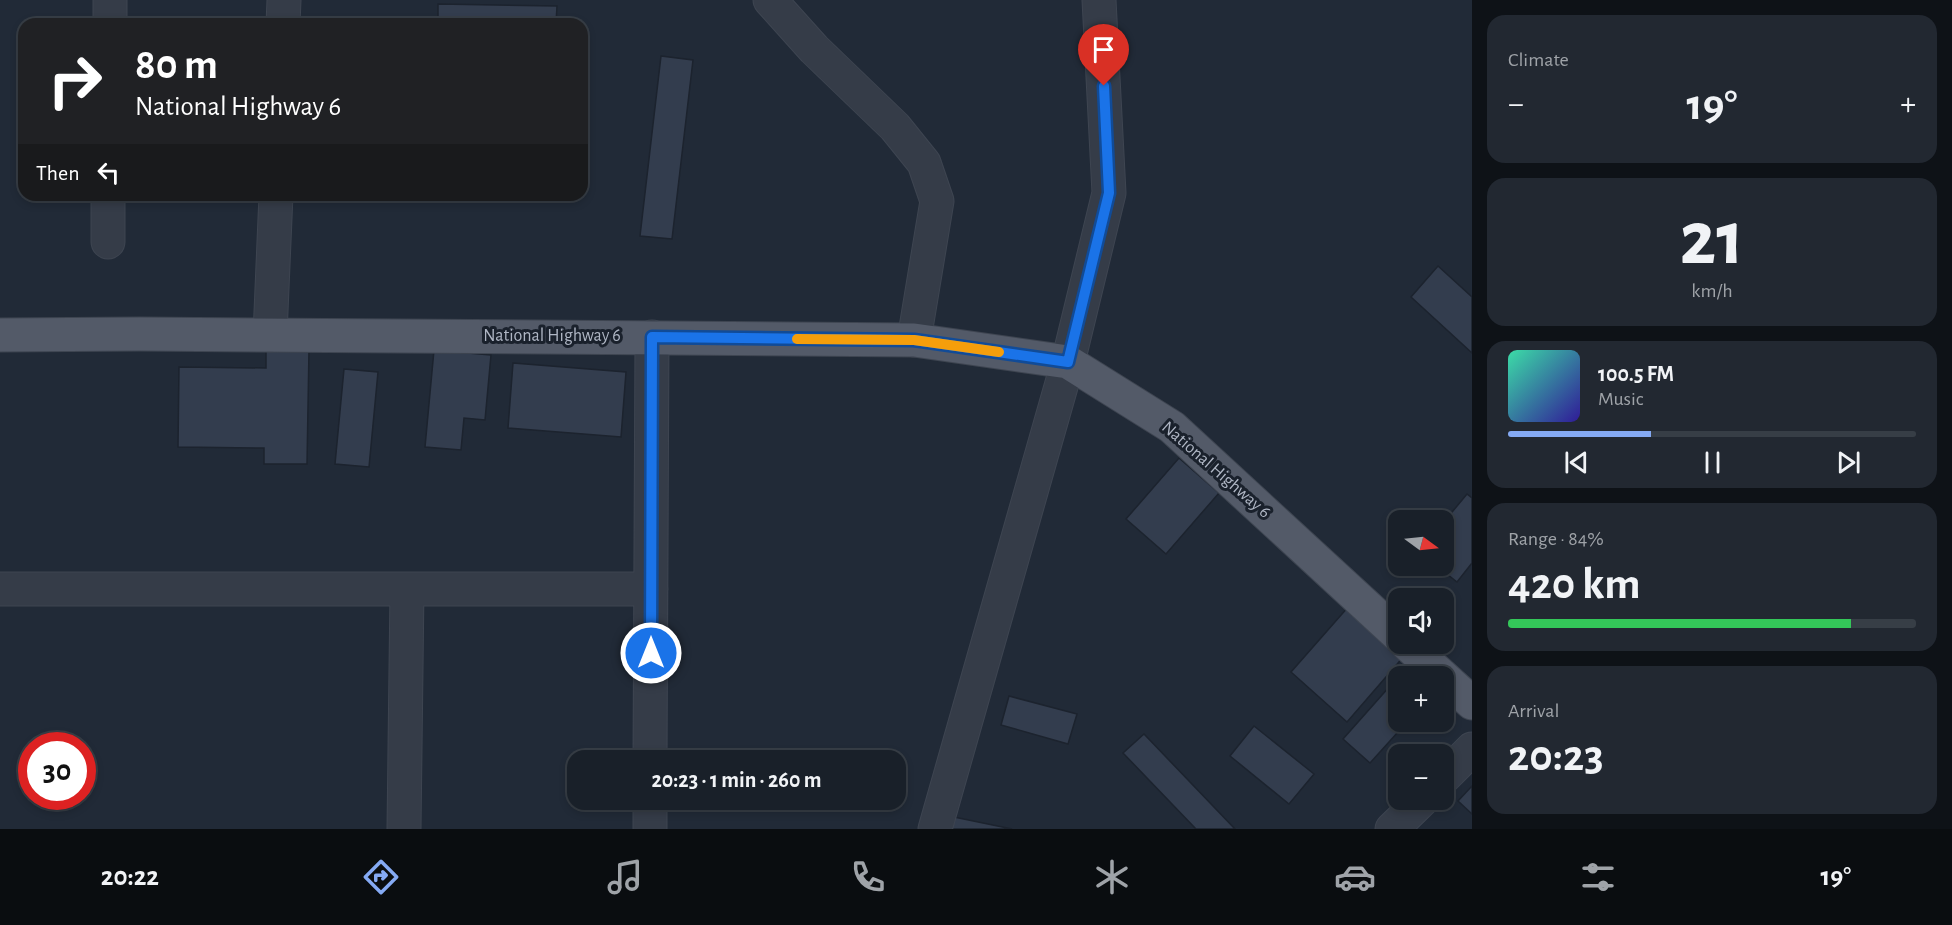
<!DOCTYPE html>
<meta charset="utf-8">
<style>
:root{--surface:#192029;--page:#222831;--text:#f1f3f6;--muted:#9fa3a8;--line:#373e46;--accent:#85aaf4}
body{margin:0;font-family:"Alegreya Sans",sans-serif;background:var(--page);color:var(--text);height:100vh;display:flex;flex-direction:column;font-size:22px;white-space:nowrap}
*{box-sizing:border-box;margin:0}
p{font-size:20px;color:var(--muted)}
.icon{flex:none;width:33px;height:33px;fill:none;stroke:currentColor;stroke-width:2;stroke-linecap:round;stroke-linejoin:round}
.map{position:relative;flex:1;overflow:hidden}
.side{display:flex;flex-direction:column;gap:15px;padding:15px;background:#0e1217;width:480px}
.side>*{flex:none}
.top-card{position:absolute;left:18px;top:18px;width:570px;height:183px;border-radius:18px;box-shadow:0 3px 9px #0003,0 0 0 2px var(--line);background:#202124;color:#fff;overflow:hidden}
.needle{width:39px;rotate:105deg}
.buttons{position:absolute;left:1388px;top:510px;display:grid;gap:12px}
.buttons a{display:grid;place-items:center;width:66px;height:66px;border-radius:12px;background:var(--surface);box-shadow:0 3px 9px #0003,0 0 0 2px var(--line);font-size:30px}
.speed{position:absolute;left:18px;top:732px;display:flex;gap:12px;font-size:30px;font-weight:700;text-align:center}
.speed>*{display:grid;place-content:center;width:78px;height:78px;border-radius:50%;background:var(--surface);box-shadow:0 3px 9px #0003,0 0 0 2px var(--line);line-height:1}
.speed .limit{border:9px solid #d22;background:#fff;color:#111}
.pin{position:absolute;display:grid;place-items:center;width:51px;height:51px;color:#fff;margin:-62px -26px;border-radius:50% 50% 50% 0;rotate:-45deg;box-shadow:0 0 6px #0007}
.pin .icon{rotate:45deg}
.me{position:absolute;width:66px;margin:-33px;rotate:0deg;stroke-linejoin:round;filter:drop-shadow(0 0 4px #0008)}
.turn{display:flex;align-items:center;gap:21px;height:126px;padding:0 18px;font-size:27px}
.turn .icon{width:78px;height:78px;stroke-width:2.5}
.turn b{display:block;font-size:42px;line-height:51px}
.then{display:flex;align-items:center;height:57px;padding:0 18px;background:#0003;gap:12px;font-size:22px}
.big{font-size:45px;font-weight:700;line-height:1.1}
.side .widget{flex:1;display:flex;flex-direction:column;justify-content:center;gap:9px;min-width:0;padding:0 21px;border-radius:18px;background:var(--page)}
.side .dial{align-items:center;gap:0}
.dial b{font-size:78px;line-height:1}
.song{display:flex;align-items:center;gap:18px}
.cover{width:72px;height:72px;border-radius:9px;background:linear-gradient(135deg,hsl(160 70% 55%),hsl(250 70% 35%))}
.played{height:6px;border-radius:3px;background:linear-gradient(90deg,var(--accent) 35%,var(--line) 35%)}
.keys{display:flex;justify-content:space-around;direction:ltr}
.heat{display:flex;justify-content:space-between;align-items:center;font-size:33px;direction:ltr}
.charge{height:9px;border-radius:4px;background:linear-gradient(90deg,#34c759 84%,var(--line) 0)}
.trip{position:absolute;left:567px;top:750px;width:339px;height:60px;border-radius:18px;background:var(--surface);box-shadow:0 3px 9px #0003,0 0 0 2px var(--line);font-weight:700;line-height:60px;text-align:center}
.menu{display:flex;height:96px;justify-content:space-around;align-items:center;background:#0a0d10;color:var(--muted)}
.menu .icon{width:42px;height:42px}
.menu .selected{color:var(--accent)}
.menu b{font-size:27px;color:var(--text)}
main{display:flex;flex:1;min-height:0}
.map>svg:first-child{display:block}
.building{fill:#333d4e;stroke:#1c232e;stroke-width:1.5}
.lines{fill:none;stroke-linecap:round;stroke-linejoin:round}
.minor-casing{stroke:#3e4551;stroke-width:35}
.major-casing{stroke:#3e4551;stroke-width:35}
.minor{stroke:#353c48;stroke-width:33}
.major{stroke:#535a68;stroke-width:33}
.route-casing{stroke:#114b97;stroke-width:15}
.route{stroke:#1a73e8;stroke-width:10}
.slow{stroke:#f59e0b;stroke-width:10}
.labels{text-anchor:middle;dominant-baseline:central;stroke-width:6;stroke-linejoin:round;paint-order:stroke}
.street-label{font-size:18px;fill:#afb6c4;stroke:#1a212c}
</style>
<main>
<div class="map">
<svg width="1472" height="829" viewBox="0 0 1472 829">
<rect width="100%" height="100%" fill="#212a37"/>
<path class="building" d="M438,4L557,6L556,24H438Z
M661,56L693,60L672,239L640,236Z
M1438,266L1472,297V353L1411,297Z
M266,349L309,350L307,464H264V448L178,447L179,367L266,368Z
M434,350L491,355L485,420L464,418L461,450L425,447Z
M513,363L626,372L621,437L508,428Z
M344,369L378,372L369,467L335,464Z
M1179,458L1219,493L1166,554L1126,519Z
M1467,494L1472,498V563L1457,582L1437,566H1443V523Z
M1349,606L1405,655L1347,722L1291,672Z
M1408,666L1419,676H1399Z
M1398,677V722H1407L1370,763L1343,739Z
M1009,696L1077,714L1068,744L1001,725Z
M1254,726L1314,774L1289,804L1230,756Z
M1144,734L1235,829H1196L1123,753Z
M1472,786V814L1458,801Z
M954,817L1012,829H951Z"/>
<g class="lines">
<defs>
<path id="minor" d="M770,0L814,49L895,127L924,163L937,201L914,340
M110,24V0
M283,24L284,0
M108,242V195
M270,335L276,195
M0,589H651
M650,760L652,337
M1443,778L1472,749
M404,829L407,589
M650,829V800
M935,829L1068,362L1109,193L1099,0
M1392,829L1422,800"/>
<path id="major" d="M0,335L140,334L914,340L1068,362L1172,427L1398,635
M1407,644L1472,703"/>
</defs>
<use href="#minor" class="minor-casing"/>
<use href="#major" class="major-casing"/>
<use href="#minor" class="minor"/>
<use href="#major" class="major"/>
</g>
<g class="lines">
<defs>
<path id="route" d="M651,653L652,337L914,340L1068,362L1109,193L1104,86"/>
</defs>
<use href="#route" class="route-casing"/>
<use href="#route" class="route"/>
<path class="slow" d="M797,339L914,340L999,352"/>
</g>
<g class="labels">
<g class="street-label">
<text x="552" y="336">National Highway 6</text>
<text transform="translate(1216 470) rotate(41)">National Highway 6</text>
</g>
</g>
</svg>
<div class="buttons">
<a><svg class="needle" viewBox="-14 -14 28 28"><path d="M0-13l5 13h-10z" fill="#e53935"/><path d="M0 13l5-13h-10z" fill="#9fa3a8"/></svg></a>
<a><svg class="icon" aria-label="sound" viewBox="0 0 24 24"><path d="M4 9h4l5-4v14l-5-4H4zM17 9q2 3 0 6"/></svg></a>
<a>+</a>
<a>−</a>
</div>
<div class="speed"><div class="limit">30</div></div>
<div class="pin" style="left:1104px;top:86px;background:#d93025"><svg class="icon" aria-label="arrive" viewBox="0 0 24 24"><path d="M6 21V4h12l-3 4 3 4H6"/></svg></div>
<svg class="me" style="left:651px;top:653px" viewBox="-20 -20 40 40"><circle r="17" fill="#1a73e8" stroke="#fff" stroke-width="3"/><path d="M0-11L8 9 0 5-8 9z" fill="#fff"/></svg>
<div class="trip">20:23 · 1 min · 260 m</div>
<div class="top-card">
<div class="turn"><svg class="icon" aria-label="right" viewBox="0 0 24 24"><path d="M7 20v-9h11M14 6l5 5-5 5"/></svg><div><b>80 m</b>National Highway 6</div></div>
<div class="then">Then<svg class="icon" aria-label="left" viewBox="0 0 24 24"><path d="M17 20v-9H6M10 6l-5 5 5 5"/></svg></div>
</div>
</div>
<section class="side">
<div class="widget"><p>Climate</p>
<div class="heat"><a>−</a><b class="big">19°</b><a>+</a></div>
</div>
<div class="widget dial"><b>21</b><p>km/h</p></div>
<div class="widget">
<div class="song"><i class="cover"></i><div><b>100.5 FM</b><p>Music</p></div></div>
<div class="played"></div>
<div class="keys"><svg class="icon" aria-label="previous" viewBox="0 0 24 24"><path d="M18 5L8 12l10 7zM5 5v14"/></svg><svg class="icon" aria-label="pause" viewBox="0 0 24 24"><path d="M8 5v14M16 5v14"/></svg><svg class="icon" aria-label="next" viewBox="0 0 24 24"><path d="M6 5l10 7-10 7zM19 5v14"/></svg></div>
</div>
<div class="widget"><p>Range · 84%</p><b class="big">420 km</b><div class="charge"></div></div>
<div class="widget"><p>Arrival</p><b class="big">20:23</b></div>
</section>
</main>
<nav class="menu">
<b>20:22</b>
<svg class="icon selected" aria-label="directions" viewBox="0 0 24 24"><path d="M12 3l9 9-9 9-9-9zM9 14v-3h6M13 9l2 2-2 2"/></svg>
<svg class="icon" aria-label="music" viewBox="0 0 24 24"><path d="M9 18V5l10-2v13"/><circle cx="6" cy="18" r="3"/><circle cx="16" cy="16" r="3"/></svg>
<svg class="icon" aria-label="phone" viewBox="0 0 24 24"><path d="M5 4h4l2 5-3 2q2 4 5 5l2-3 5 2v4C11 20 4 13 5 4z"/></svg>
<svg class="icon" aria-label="climate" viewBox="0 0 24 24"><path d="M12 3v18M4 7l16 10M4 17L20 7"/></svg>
<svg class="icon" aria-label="car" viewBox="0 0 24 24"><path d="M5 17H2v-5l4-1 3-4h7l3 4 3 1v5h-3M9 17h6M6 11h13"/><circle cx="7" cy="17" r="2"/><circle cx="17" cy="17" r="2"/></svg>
<svg class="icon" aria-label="filters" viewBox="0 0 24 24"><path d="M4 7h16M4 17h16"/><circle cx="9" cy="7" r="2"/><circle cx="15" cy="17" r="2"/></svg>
<b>19°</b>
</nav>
